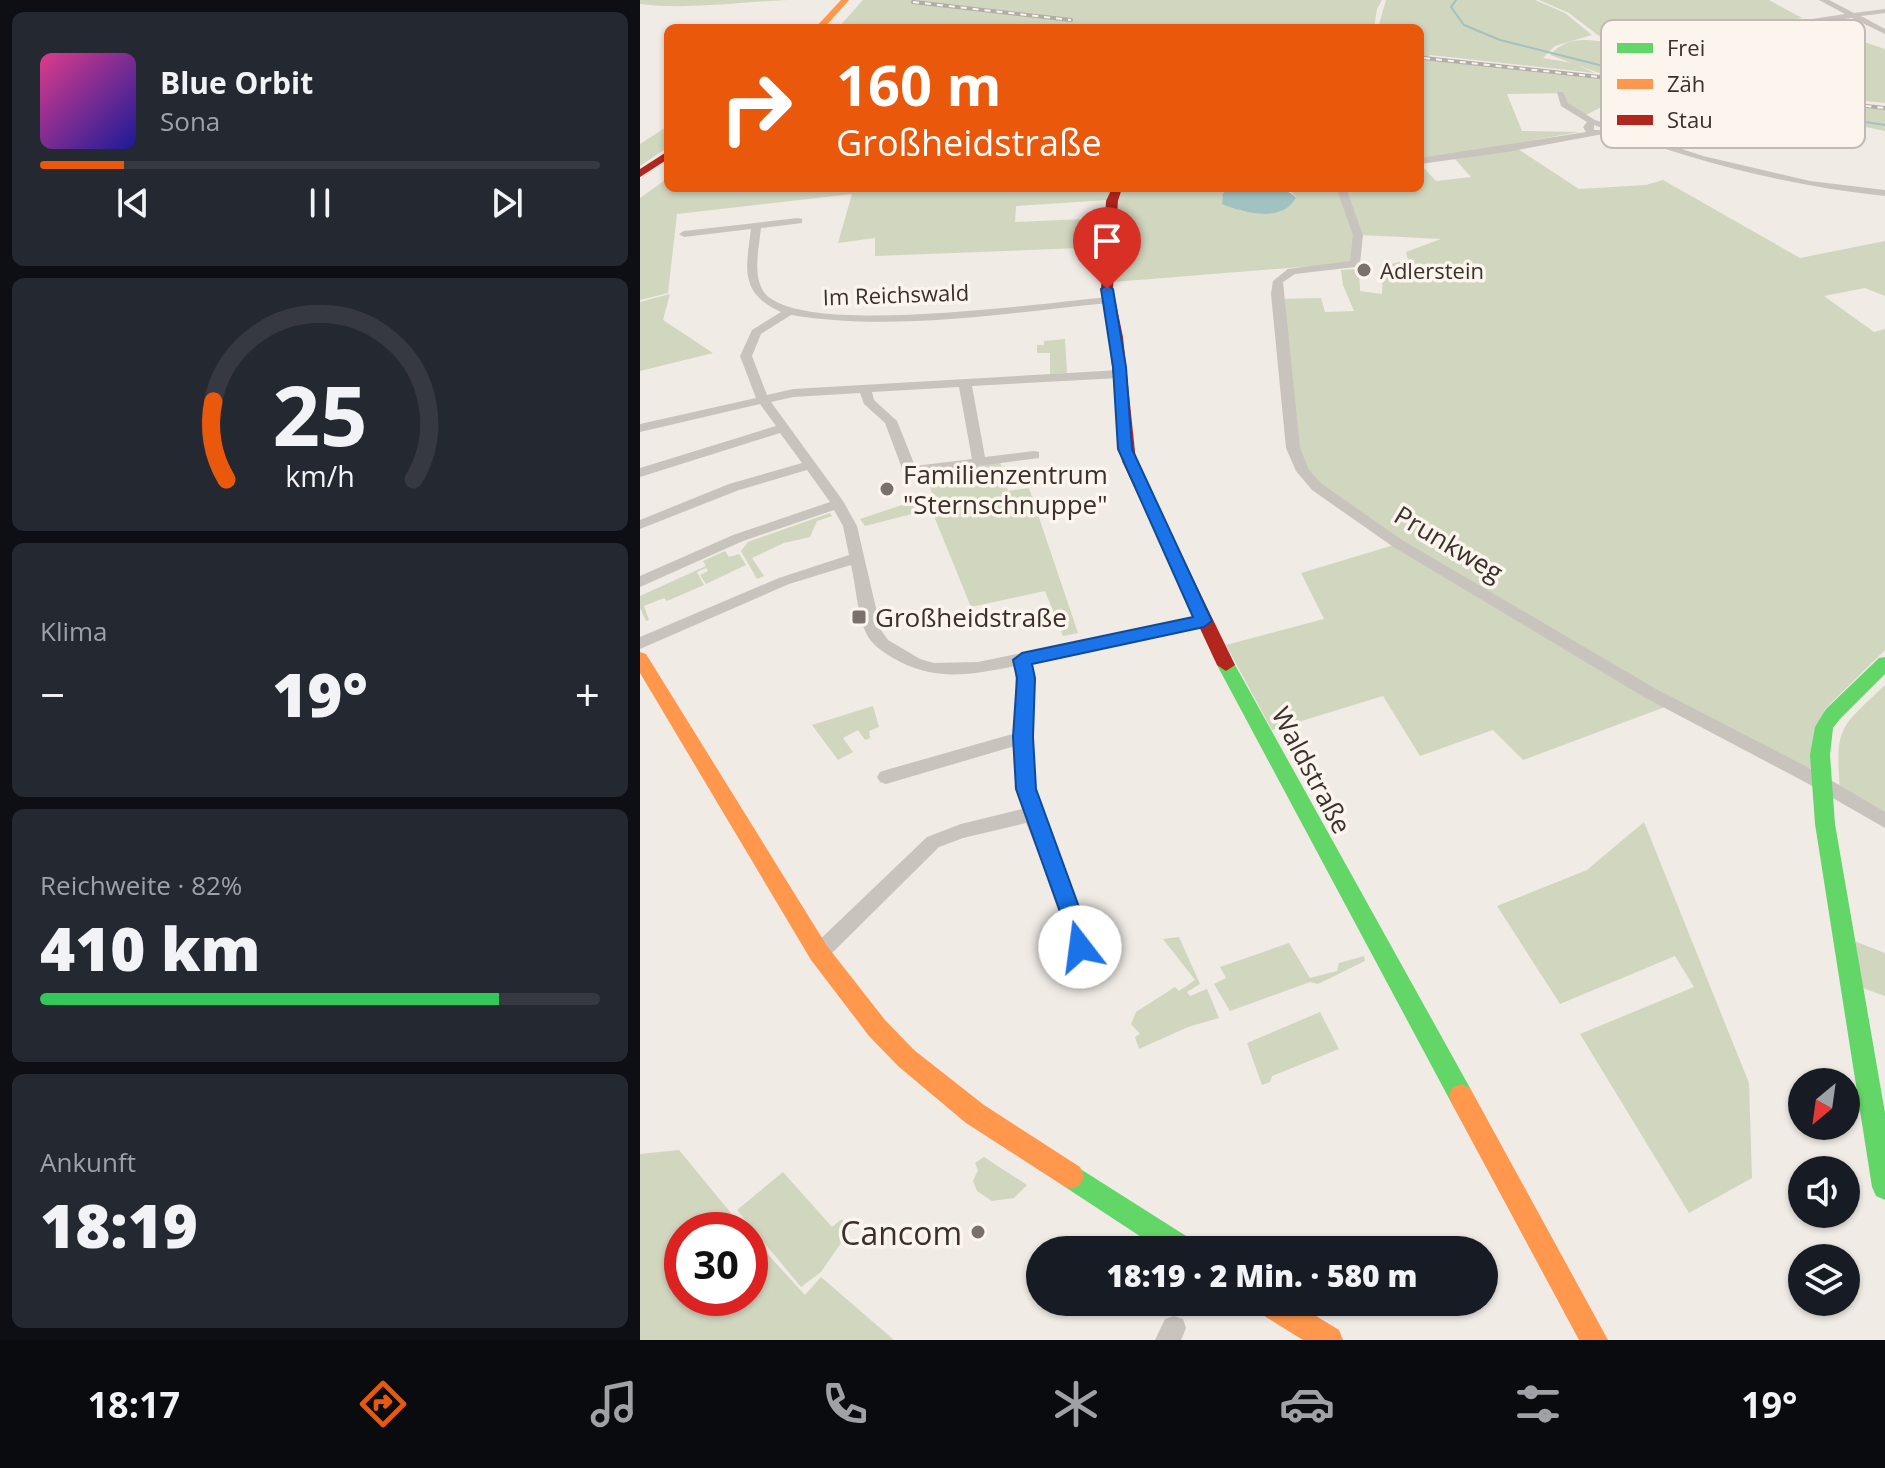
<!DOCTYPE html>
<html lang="de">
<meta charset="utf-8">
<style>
:root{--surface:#171b24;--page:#242831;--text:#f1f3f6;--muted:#9ea1a6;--line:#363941;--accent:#ea580c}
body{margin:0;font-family:"Open Sans",sans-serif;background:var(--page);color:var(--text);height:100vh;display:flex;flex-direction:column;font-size:30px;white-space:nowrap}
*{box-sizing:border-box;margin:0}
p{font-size:26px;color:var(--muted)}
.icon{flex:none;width:44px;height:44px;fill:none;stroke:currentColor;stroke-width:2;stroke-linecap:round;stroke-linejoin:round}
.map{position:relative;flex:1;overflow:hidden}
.side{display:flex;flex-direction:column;gap:12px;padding:12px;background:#0d0f14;width:640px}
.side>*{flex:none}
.hud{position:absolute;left:24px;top:24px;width:760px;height:168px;border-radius:12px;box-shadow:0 2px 6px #0004;background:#ea580c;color:#fff;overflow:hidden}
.needle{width:52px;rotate:209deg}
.tools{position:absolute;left:1148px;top:1068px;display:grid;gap:16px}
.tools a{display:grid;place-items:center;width:72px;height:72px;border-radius:50%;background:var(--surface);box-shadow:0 2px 6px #0004;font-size:40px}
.speed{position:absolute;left:24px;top:1212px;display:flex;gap:16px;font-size:40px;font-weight:700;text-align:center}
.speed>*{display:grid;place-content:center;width:104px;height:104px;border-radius:50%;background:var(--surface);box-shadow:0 2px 6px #0004;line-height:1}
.speed .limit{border:12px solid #d22;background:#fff;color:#111}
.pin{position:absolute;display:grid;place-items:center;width:68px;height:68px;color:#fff;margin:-82px -34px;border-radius:50% 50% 50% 0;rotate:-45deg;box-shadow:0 0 8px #0007}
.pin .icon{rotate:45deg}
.me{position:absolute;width:88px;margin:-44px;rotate:345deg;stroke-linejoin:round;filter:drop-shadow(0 0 6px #0008)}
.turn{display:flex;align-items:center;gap:28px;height:168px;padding:0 40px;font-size:36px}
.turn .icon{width:104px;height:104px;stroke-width:2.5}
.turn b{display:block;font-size:56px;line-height:68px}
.big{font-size:60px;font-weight:800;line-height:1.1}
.side .tile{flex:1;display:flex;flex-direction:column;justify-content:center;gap:12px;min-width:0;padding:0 28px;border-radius:12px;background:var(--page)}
.side .dial{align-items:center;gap:0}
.dial svg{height:208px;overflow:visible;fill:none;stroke:var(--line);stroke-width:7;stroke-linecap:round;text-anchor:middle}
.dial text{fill:var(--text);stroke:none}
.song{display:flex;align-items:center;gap:24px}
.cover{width:96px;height:96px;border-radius:12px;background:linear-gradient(135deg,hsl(330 70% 55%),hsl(240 70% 35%))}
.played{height:8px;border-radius:4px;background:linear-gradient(90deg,var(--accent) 15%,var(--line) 15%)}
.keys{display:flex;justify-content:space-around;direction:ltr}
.heat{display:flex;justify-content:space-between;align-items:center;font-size:44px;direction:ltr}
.charge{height:12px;border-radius:6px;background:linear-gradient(90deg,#34c759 82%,var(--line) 0)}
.trip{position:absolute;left:386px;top:1236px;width:472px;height:80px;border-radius:40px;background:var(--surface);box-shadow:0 2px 6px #0004;font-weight:800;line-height:80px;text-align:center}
.tabs{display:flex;height:128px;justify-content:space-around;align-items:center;background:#090b0e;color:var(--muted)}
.tabs .icon{width:56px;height:56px}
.tabs .on{color:var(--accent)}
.tabs b{font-size:36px;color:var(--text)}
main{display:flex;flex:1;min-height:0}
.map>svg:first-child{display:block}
.green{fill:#d1d6bf}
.water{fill:#a1c2c1}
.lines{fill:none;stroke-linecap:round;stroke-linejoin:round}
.stream{stroke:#a1c2c1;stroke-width:2}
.street{fill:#c9c3be;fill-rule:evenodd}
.fast{fill:#63d668;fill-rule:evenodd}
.slow{fill:#ff974d;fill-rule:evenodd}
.jam{fill:#b3261e;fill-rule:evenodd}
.rail-casing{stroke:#b1aca8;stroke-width:4}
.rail{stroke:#fbf5ee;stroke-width:2;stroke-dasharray:6;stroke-linecap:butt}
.route{fill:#1a73e8;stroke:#114b97;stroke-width:2}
.poi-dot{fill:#7a716c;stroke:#fbf5ee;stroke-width:3}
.labels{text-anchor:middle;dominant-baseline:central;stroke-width:7;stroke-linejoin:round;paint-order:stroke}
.far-poi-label{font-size:22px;fill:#3b302b;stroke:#fbf5ee;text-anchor:start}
.far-street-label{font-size:22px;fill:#3b302b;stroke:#fbf5ee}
.poi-label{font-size:26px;fill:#3b302b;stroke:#fbf5ee;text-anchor:start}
.street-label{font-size:26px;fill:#3b302b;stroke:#fbf5ee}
.near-poi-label{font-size:32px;fill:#3b302b;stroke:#fbf5ee;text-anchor:end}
.key{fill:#fbf5ee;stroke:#c1bab4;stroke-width:2}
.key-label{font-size:22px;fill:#3b302b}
</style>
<main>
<section class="side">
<div class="tile">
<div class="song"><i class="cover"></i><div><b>Blue Orbit</b><p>Sona</p></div></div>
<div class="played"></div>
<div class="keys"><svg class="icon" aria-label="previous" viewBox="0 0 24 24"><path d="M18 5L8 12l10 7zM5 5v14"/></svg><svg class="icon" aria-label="pause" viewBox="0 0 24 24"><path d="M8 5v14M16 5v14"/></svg><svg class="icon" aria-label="next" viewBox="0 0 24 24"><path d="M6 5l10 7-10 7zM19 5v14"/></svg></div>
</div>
<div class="tile dial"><svg viewBox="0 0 100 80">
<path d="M14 69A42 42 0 1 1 86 69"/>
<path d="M14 69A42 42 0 0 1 9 39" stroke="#ea580c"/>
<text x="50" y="56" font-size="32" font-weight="700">25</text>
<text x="50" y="72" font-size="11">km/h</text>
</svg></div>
<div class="tile"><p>Klima</p>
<div class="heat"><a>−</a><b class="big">19°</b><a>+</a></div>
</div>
<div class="tile"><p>Reichweite · 82%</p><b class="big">410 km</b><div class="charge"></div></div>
<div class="tile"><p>Ankunft</p><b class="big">18:19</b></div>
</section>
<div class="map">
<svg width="1245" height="1340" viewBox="0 0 1245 1340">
<rect width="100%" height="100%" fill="#f0ebe5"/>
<path class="green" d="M0,0H148C98,2 50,10 0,4Z
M223,0H742L737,9L734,28H198Z
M746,0H895L925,13L952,35L915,46L903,58L933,63L955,73L790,55L783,59L962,78L976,93L973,101L946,115L927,104L923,93L867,94L882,131L940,132L780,160V28H738Z
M899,0H1129L1162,18L1090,28L1093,31L1045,38L1012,47L992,46L959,36L929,13Z
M1168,23L1245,49V103L962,74L910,55C936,26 972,48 1003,49C1020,49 1035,41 1052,39C1090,32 1130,28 1168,23Z
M970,79L1245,110V131L1115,104L1062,97L982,94Z
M28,126V147L0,166V144Z
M878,149L939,189L1006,185L1023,180L1160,258L1245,241V296L1225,288L1184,296L1234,332L1245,329V650L1185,709L1172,768L1167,769L1012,691L760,542L680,486L667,470L657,445L641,299L681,298L685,312L714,311L703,285L701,270L719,269L720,291L742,294L743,266L768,260L766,252L801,239L721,235L704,188H780V164L796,181L831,177L815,159Z
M28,178V188H473L468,200L376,206L375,222L467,218L465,247L235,256V238L198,243L212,194L37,214L28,293L0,300V198Z
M481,188H592L583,193L600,211C618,213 646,217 656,198L651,191L639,188H696L714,236L711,263L473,282L472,242Z
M30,294L23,320L73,353L0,371V302Z
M425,339L427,373L410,374V353H397V345H404V341Z
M360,462L368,491L389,488L438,633L423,636L405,591L331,607L291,509L225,526L220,519L271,502L295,500L285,475Z
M190,513L192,516L177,521L170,537L144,543L112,558L124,576L117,579L101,551L108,542Z
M754,545L1025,707L883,760L853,730L780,756L743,696L632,730L586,645L684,619L661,573Z
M85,551L89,557L99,554L106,565L66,584L60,575L68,571L66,568L57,572L64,585L27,601L24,598L4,606L9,620L6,621L0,608V596L66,566L63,561Z
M1245,685V816L1200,790C1195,726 1200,728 1245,685Z
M233,706L239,727L229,731L230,738L225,740L218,730L203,738L213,752L198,760L172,725Z
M1004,822L1109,1083L1112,1178L1049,1213L940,1034L1054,987L1035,956L920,1004L857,906L947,870Z
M539,937L560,984L547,992L550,996L567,989L579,1018L548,1027L499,1049L495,1037L500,1034L491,1024L496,1012L535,987L539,991L555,980L523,939Z
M1214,941L1245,953V996L1220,987Z
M649,943L670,978L697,971L699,963L724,956L725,961L678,984L670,982L590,1011L574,984L586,978L580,967Z
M680,1012L699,1049L632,1076L630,1082L622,1085L607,1043Z
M39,1150L105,1230H42V1298H110V1235L165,1295L181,1277L254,1340H0V1154Z
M344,1157L387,1185L374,1198L352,1201L337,1191L333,1181L338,1170L335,1163Z
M143,1172L192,1227L202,1219L210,1230L181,1272L161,1287L97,1210Z"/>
<path class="water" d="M592,188C612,188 642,182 656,198C642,223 604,213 582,204L583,193Z"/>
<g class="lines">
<path class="stream" d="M816,0L811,7L824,25L860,40L983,71L1023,75L1025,78
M1024,88L1035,93L1055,92L1137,103L1165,113L1245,125"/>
<path class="street" d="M1179,0H1189L1214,13L1245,9V13L1221,16L1245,29V34L1212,18L1104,32L1100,30L1205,14Z
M917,92H923L928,103L955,120L1063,156L1170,181L1245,190V196C1144,186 1049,159 954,125V130H963V134L867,152L780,164V158L946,132L943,127L947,122L921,106Z
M696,188H706L723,235L720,264L715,267L655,274L643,282L660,448L669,470L682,484L762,540L1016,689L1177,772L1245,812V828L1165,782L1004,697L752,546L672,490L656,471L646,448L631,294L633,281L648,269L710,261L713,235Z
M158,218L162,219V223L121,228C119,248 110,284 130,298C180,335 402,303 469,297L475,300L469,303C364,313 256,332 151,315L121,334L112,356L127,395L153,389L480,370L486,374L480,378L332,386L345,457L394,451L399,452V458L270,475L263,471L245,423L224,404L220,393L153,397L131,402L203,501L217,526L241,630L248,640L280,659L294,663L338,662L564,616L572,621L564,626L390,663C398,709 386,757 398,803C409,848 437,889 449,934C453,967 429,964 407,956L401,941L420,908L386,823L323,838L299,847L186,959L179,962L172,959L169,953L172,947L287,837L321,824L382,809L376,774L375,746L246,784L240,782L237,777L240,772L246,770L376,733L375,666C331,675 294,682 253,658C242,651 232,645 226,633C217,613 216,586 211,565L149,584L0,649V637L139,578L209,555L203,526L194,510L103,541L0,587V576L93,535L190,502L167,470L99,490L0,529V520L89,484L162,463L140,433L0,477V468L136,426L120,404L0,432V424L116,398L100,356L112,330L141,312C99,293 106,269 111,229L44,237L39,234L44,231ZM319,387L332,459L275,466L257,421L234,400L232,392ZM428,929L430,943L427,945L421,942Z
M534,1316L543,1319L546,1328L541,1340H515L525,1319Z"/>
<path class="fast" d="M1245,657V674L1200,719L1193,728L1190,755L1195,824L1245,1113V1200L1236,1196L1232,1187L1175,824L1170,755L1175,727L1186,709L1239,658Z
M586,659L595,665L830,1088L833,1096L830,1104L821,1108L812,1104L577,665Z
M431,1163L554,1241L558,1250H521L422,1185L418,1176L422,1167Z"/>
<path class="slow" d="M201,0H209L184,28H175Z
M0,652L6,654L187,946L245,1020L274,1050L344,1105L440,1167L444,1176L440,1185L431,1189L422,1185L326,1123L258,1066L229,1036L171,960L0,673Z
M821,1084L830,1088L968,1340H939L812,1104L809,1096L812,1088Z
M614,1302H653L699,1330L703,1340H663L618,1312Z"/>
<path class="jam" d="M28,151V159L0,177V169Z
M472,188H482L478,201L473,289L483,337L496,461L595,665L586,671L577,665L482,461L469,337L461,289L466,201Z"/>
<defs>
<path id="rail" d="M273,2L431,20
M784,58L1245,108"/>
</defs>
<use href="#rail" class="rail-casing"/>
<use href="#rail" class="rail"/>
</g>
<path class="route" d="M467,285L473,289L486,367L492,449L572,621L564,627L392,664L395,678L393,737L396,789L439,907L451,929L447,954L440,957L432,954L428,947L429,930L419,909L376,789L373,737L377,678L373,660L382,653L553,617L478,449L473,367L461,289Z"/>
<g class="poi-dot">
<circle cx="724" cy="270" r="8"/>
<circle cx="247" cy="489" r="8"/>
<rect x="211" y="609" width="16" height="16" rx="4"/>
<circle cx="338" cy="1232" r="8"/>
</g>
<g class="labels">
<g class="far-poi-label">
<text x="740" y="270">Adlerstein</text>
</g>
<g class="far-street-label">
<text transform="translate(256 294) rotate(-2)">Im Reichswald</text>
</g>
<g class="poi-label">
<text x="263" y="474">Familienzentrum<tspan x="263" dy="30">"Sternschnuppe"</tspan></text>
<text x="235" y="617">Großheidstraße</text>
</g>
<g class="street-label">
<text transform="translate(809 543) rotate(31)">Prunkweg</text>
<text transform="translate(672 770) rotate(62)">Waldstraße</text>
</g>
<g class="near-poi-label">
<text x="322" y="1232">Cancom</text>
</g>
</g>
<rect x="961" y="20" width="264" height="128" rx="12" class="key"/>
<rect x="977" y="43" width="36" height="10" fill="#63d668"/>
<rect x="977" y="79" width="36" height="10" fill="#ff974d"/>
<rect x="977" y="115" width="36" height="10" fill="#b3261e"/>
<g class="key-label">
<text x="1027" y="56">Frei</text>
<text x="1027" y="92">Zäh</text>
<text x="1027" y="128">Stau</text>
</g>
</svg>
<div class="tools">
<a><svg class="needle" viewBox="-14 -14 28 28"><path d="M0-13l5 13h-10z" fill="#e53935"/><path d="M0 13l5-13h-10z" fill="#9ea1a6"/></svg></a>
<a><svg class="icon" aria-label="sound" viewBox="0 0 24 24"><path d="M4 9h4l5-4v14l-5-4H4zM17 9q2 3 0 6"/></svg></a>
<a><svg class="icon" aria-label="layers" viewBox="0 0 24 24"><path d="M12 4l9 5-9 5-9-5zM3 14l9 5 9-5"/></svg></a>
</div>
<div class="speed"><div class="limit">30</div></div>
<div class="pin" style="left:467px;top:289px;background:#d93025"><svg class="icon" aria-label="arrive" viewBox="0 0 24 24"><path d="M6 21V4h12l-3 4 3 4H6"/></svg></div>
<svg class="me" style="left:440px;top:947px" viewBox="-20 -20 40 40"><circle r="19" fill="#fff"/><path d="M0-13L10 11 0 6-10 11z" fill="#1a73e8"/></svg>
<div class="trip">18:19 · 2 Min. · 580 m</div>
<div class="hud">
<div class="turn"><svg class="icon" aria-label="right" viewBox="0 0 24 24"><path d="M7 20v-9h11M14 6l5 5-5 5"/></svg><div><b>160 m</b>Großheidstraße</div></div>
</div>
</div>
</main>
<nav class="tabs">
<b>18:17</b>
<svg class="icon on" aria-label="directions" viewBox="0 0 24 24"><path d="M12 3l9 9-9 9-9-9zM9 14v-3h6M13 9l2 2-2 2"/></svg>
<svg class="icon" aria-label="music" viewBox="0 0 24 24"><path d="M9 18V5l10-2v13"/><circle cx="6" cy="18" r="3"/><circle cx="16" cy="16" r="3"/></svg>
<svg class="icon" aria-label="phone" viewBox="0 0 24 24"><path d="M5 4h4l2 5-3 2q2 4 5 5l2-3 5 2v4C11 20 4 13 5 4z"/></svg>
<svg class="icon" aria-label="climate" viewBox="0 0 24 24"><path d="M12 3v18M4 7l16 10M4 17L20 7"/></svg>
<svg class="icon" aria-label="car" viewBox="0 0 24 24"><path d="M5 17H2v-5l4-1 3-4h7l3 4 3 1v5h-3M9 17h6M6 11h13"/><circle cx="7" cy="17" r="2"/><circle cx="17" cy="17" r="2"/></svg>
<svg class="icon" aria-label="filters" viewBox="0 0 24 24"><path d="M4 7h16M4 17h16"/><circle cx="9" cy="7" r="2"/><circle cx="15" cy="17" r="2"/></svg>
<b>19°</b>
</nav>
